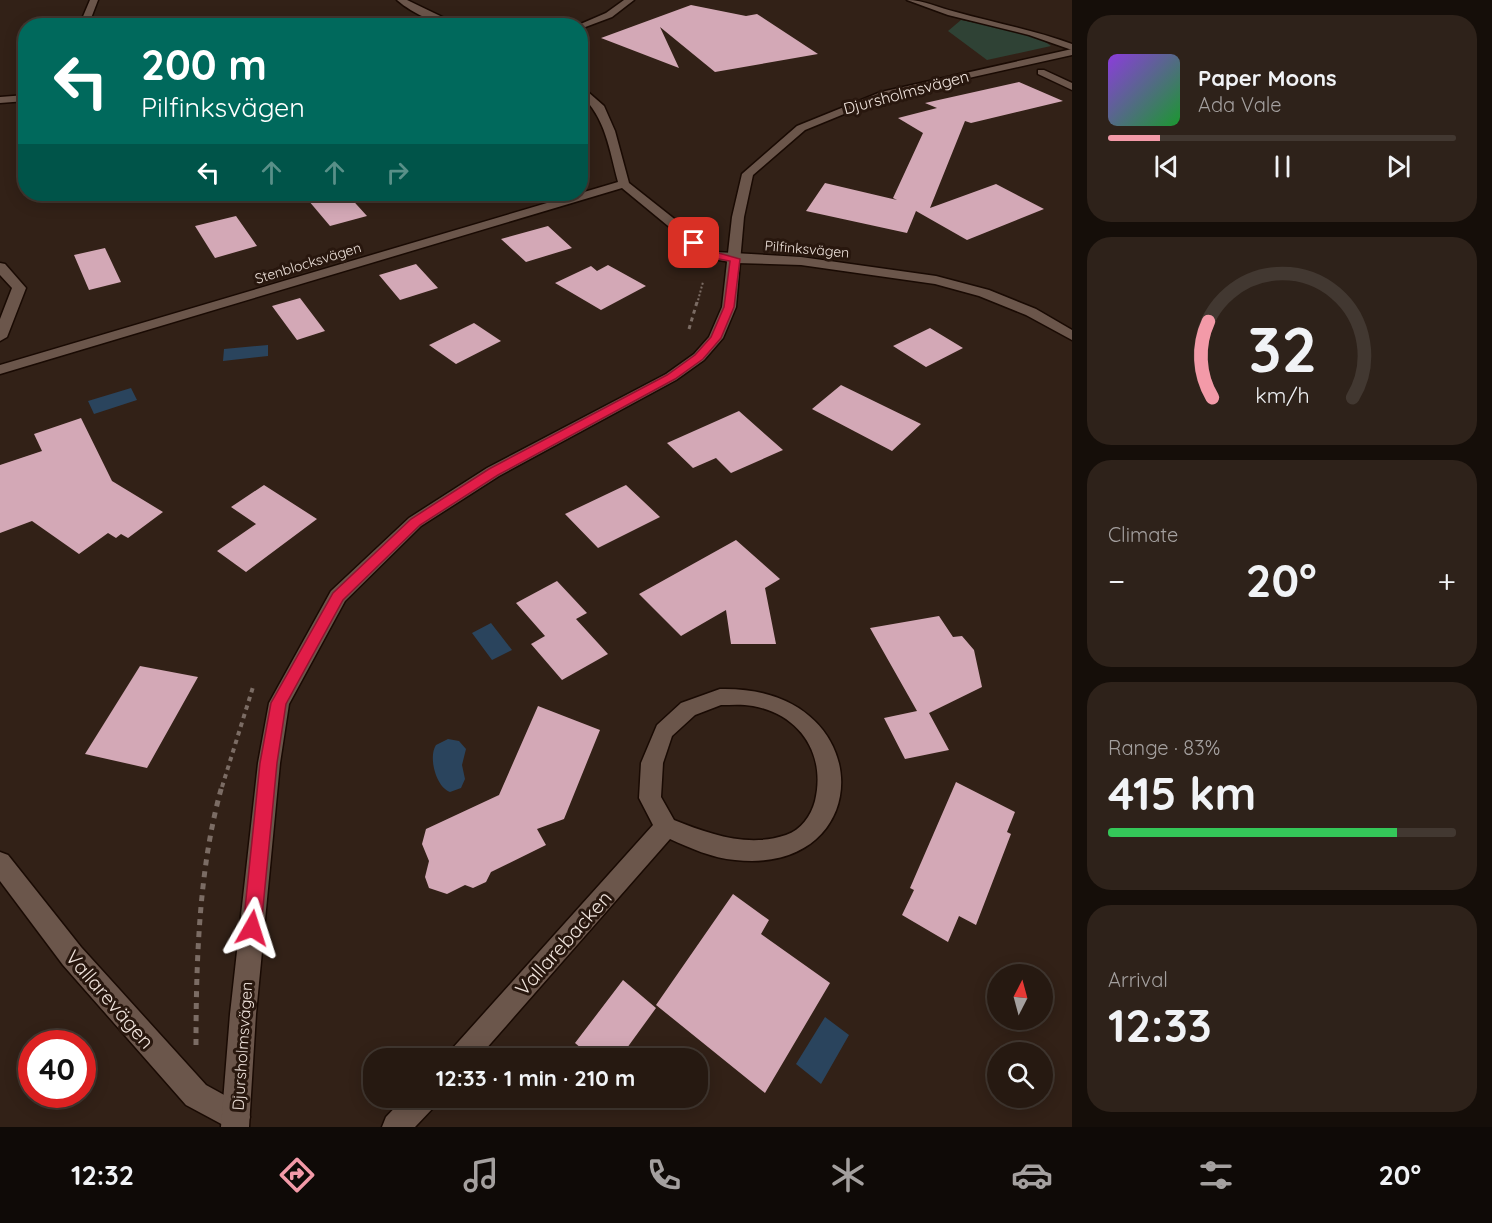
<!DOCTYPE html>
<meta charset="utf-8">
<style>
:root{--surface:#261911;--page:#2e221a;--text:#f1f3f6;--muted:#a4a09f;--line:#423831;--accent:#f39aa8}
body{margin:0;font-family:Quicksand,sans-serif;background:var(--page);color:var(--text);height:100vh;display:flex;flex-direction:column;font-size:22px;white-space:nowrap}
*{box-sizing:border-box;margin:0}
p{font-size:20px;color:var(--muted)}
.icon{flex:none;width:33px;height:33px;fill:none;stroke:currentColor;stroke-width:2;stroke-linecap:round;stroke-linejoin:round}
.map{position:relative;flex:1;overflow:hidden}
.side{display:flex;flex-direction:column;gap:15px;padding:15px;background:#150e09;width:420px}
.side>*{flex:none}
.banner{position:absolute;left:18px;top:18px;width:570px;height:183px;border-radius:24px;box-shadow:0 3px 15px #0003,0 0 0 2px var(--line);background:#00695c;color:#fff;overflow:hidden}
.needle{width:39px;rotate:6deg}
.tools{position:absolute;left:987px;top:964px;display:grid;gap:12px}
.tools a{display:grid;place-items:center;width:66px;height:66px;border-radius:50%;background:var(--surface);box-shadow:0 3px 15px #0003,0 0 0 2px var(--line);font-size:30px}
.speed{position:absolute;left:18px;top:1030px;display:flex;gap:12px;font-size:30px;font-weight:700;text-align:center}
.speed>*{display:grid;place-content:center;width:78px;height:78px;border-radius:50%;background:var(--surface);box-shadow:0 3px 15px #0003,0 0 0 2px var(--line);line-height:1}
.speed .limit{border:9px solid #d22;background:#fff;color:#111}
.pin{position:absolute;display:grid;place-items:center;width:51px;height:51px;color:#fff;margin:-26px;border-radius:12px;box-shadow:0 3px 9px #0006}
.me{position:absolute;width:66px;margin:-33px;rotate:6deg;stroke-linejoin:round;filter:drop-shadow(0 0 4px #0008)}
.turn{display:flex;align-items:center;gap:21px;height:126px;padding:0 24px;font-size:27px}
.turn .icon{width:78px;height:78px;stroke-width:2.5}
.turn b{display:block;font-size:42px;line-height:51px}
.lanes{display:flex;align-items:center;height:57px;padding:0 24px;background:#0003;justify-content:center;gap:30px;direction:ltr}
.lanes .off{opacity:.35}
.big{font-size:45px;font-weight:800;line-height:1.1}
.side .card{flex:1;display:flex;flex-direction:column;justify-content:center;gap:9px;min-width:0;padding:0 21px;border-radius:24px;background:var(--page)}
.side .dial{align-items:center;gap:0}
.dial svg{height:156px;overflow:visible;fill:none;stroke:var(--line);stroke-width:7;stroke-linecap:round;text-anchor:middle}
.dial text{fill:var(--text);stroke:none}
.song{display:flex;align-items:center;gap:18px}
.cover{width:72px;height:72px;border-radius:9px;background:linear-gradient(135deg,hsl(270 70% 55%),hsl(130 70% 35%))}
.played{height:6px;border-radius:3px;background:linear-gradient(90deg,var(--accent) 15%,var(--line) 15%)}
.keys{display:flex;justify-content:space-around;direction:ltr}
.heat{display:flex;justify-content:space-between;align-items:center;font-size:33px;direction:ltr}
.charge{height:9px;border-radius:4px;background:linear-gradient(90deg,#34c759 83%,var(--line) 0)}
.trip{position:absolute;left:363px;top:1048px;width:345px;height:60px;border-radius:24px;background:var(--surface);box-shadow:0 3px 15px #0003,0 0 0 2px var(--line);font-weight:800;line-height:60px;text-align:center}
.tabs{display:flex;height:96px;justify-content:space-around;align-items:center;background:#0f0a07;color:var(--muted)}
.tabs .icon{width:42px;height:42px}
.tabs .on{color:var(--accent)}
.tabs b{font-size:27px;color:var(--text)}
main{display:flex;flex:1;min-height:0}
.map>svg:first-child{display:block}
.green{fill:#2f4235}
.water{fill:#2a445d}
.building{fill:#d3a8b6}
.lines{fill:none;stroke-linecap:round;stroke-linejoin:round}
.street-casing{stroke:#190a03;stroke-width:3}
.secondary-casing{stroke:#190a03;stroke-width:3}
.path-far3{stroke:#7b6c64;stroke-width:2;stroke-dasharray:2 2;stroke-linecap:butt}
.path-far2{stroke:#7b6c64;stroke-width:3;stroke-dasharray:4 4;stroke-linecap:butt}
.path-far1{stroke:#7b6c64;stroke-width:4;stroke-dasharray:4.5 4.5;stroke-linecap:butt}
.path{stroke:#7b6c64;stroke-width:5;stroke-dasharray:6 6;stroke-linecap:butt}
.street{fill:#6b564b;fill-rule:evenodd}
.secondary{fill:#6b564b;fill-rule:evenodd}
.route{fill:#e11d48;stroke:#92132f;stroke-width:1.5}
.labels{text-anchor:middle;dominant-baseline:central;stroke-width:6;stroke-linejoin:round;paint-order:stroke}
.far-street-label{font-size:14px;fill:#efe3dc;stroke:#28170e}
.street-label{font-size:16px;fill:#efe3dc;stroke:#28170e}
.near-street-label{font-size:20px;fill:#efe3dc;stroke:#28170e}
</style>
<main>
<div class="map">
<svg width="1072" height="1127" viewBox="0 0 1072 1127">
<rect width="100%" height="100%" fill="#322117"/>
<path class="green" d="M961,20C990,26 1028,27 1051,46L987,60L948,31Z"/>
<path class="water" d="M268,345V356L223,361L224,349Z
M131,388L137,400L94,414L88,401Z
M491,623L512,650L492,660L472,633Z
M448,739L459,741L466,749L462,765L465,779L461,788L450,792C436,787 428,757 436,745Z
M825,1017L849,1035L821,1084L796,1064Z"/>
<path class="building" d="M691,5L746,16L757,14L818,54L715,72L660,27L679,68L601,38Z
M1019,82L1063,101L971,123L965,121L930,208L996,184L1044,209L967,240L916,211L907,233L806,211L825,183L897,200L893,198L923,133L898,118L937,108L925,103Z
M303,194H347L367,216L330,226Z
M236,216L257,246L215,258L195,226Z
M548,226L572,248L526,262L501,239Z
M105,248L121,282L89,290L74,255Z
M416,264L438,288L400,300L379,275Z
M608,265L646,286L601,310L555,283L591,266L597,271Z
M300,298L325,331L297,340L272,306Z
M474,323L501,341L456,364L429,345Z
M930,328L963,348L926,367L893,346Z
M841,385L921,424L892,451L812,409Z
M739,411L783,450L731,473L716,458L693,468L667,443Z
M81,418L112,481L163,512L128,538L121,534L116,538L108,533L79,554L32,521L0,533V465L42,451L34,434Z
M264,485L317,519L246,572L217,551L256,524L231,507Z
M626,485L660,517L598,548L565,514Z
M736,540L780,579L765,588L776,644H731L726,610L681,636L639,594Z
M557,581L587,613L576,619L608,654L562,680L531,644L545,636L516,603Z
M939,616L953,637L962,636L974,650L982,687L929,713L949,750L905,759L884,718L917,711L870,628Z
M140,666L198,677L147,768L85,754Z
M538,706L600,730L564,819L537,829L546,845L491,872L486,882L473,888L465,885L447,894L429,888L425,877L429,861L422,844L426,829L499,795Z
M956,782L1015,812L1007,832L1011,834L976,925L959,916L948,942L902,915L914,890L910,888Z
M733,894L769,920L761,934L830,983L765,1093L656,1005Z
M623,980L656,1008L619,1059H594L575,1043Z"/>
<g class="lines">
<defs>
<path id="street" d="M90,0H98L88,26H79Z
M397,0H407L461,26C440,26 413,14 397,0Z
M624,0H634L612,17L580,29V26H576L606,13Z
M907,0C924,0 939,8 956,12C995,23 1034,30 1072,44V50L1029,35L948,15Z
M1038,70H1044L1072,83V90L1038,74Z
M580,85L604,106L615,131L629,183L716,252L801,257L936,276L989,290L1036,309L1072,330V340L1026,315L979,296L935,284L801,265L736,263L707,258L622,188L0,374V365L618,182C609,149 606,118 580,94Z
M26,95V101L0,103V97Z
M0,263L5,264L26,288L7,337L0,341V319L12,288L0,275Z
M720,689C879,685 879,876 735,860C712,858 690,848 670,839L477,1059H447L451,1050L653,825L639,798L641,763L657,725L681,703ZM721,705C731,705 742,704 753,706C801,715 826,755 815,801C811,816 801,830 786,835C748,848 709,834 674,820L661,797L663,763L672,736L695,715Z
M0,852L8,855L81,947L206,1085L246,1107L250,1117L246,1127H227L186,1105L63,965L0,881Z
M404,1098H436L433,1108L415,1127H382L386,1117Z"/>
<path id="secondary" d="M1072,49V55L888,96L805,130L753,175L744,217L736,307L723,338L704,360L676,380L499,476L421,526L345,601L289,704L280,763L256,1014L249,1127H221L230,1014L258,763L269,703L331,591L409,518L487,468L666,374L694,354L709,337L722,307L732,217L742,174L797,126L881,92Z"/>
</defs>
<use href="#street" class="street-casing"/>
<use href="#secondary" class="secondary-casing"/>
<path class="path-far3" d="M697,304L703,282"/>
<path class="path-far2" d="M689,329L697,302"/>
<path class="path-far1" d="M222,787L253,687"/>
<path class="path" d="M196,1045C196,962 199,865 222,786"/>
<use href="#street" class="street"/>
<use href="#secondary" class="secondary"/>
</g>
<path class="route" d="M694,240L715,252L740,259L734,307L721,338L703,359L675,379L498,475L420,525L343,600L286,704L277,763L261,928L259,935L252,937L246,935L243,928L260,763L271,703L333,593L411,519L489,469L667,375L695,355L711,337L724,307L730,261L708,257L691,245L690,243Z"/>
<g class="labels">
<g class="far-street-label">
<text transform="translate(807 249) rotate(5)">Pilfinksvägen</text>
<text transform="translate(308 263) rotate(-17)">Stenblocksvägen</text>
</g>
<g class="street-label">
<text transform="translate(906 92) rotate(-15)">Djursholmsvägen</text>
<text transform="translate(242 1046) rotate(-86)">Djursholmsvägen</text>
</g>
<g class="near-street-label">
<text transform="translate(563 943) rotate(-48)">Vallarebacken</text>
<text transform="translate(110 999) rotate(49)">Vallarevägen</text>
</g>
</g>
</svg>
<div class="tools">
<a><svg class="needle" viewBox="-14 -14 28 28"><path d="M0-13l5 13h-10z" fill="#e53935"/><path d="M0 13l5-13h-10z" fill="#a4a09f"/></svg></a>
<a><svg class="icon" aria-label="search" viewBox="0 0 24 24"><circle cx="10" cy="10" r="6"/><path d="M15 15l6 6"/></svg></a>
</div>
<div class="speed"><div class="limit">40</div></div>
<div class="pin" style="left:694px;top:243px;background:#d93025"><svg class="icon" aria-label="arrive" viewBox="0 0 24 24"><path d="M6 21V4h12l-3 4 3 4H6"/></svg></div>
<svg class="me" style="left:252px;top:928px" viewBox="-20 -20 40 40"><path d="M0-17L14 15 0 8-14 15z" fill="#e11d48" stroke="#fff" stroke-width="4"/></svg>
<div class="trip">12:33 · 1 min · 210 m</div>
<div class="banner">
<div class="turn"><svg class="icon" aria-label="left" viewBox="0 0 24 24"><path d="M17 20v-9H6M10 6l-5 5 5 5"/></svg><div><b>200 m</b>Pilfinksvägen</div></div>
<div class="lanes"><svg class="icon" aria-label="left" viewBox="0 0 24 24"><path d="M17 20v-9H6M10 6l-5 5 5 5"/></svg><svg class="icon off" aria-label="ahead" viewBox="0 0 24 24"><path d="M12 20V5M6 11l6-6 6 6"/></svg><svg class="icon off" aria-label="ahead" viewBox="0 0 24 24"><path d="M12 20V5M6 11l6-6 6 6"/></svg><svg class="icon off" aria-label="right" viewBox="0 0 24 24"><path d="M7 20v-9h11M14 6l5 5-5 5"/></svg></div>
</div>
</div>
<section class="side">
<div class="card">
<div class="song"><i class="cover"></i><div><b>Paper Moons</b><p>Ada Vale</p></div></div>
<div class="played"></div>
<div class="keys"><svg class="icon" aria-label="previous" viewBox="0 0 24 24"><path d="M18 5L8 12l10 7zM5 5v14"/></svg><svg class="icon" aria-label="pause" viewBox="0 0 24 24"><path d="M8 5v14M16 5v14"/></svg><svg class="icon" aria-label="next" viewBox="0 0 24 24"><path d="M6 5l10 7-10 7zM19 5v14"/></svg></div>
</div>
<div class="card dial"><svg viewBox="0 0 100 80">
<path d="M14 69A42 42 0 1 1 86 69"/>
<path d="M14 69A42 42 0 0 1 12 30" stroke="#f39aa8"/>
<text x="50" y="56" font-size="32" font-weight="700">32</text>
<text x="50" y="72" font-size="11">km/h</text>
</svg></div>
<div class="card"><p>Climate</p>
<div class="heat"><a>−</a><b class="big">20°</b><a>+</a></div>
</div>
<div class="card"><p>Range · 83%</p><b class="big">415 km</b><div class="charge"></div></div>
<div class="card"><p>Arrival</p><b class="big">12:33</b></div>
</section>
</main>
<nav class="tabs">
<b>12:32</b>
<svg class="icon on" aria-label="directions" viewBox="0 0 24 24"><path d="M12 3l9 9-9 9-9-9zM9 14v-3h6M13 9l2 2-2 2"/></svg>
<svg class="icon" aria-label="music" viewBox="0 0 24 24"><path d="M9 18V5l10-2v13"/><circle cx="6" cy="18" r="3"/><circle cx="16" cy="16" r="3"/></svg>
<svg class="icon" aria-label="phone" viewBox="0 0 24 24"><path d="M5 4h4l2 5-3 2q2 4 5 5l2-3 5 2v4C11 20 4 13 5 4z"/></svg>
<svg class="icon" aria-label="climate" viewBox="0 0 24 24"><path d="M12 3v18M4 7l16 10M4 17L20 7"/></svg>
<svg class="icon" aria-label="car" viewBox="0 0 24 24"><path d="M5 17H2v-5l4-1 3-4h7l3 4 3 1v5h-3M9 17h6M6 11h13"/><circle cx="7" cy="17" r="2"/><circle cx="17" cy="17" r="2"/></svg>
<svg class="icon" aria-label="filters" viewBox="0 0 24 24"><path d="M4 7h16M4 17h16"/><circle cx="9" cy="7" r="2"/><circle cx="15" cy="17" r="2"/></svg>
<b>20°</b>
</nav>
